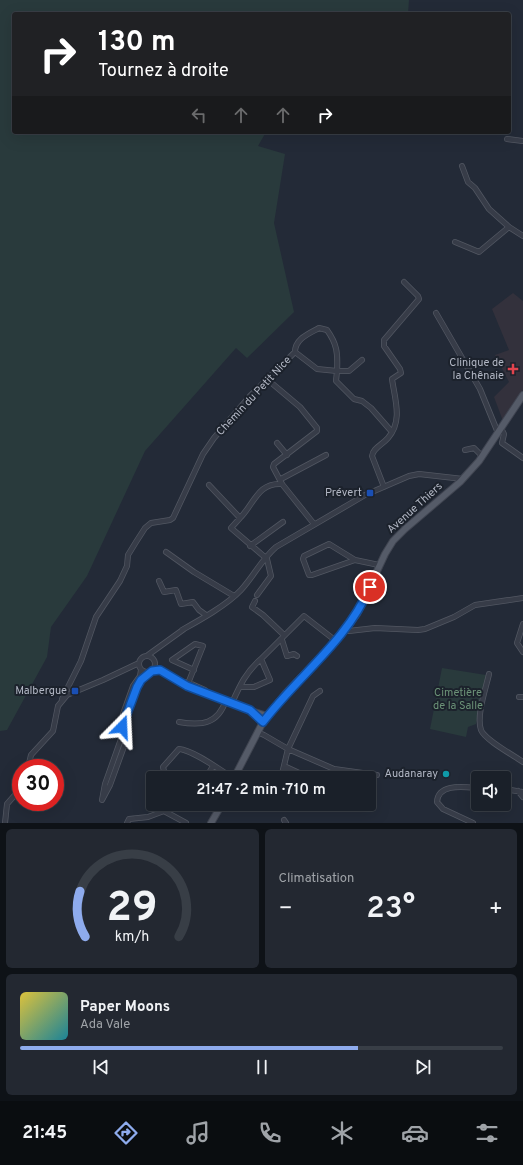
<!DOCTYPE html>
<html lang="fr">
<meta charset="utf-8">
<style>
:root{--surface:#1a2029;--page:#232831;--text:#f1f3f6;--muted:#9fa3a8;--line:#383e46;--accent:#8eabed}
body{margin:0;font-family:Overpass,sans-serif;background:var(--page);color:var(--text);height:100vh;display:flex;flex-direction:column;font-size:15px;white-space:nowrap}
*{box-sizing:border-box;margin:0}
p{font-size:13px;color:var(--muted)}
.icon{flex:none;width:22px;height:22px;fill:none;stroke:currentColor;stroke-width:2;stroke-linecap:round;stroke-linejoin:round}
.map{position:relative;height:823px;overflow:hidden}
.sheet{display:flex;flex-direction:column;gap:6px;padding:6px;background:#0e1217;flex:1}
.sheet>*{flex:none}
.top-card{position:absolute;left:12px;top:12px;width:499px;height:122px;border-radius:4px;box-shadow:0 4px 16px #0002,0 0 0 1px var(--line);background:#202124;color:#fff;overflow:hidden}
.controls{position:absolute;left:471px;top:771px;display:grid;gap:8px}
.controls a{display:grid;place-items:center;width:40px;height:40px;border-radius:4px;background:var(--surface);box-shadow:0 4px 16px #0002,0 0 0 1px var(--line);font-size:20px}
.speed{position:absolute;left:12px;top:759px;display:flex;gap:8px;font-size:20px;font-weight:700;text-align:center}
.speed>*{display:grid;place-content:center;width:52px;height:52px;border-radius:50%;background:var(--surface);box-shadow:0 4px 16px #0002,0 0 0 1px var(--line);line-height:1}
.speed .limit{border:6px solid #d22;background:#fff;color:#111}
.pin{position:absolute;display:grid;place-items:center;width:34px;height:34px;color:#fff;margin:-17px;border:2px solid #fff;border-radius:50%;box-shadow:0 1px 4px #0007}
.me{position:absolute;width:44px;margin:-22px;rotate:21deg;stroke-linejoin:round;filter:drop-shadow(0 0 3px #0008)}
.turn{display:flex;align-items:center;gap:14px;height:84px;padding:0 20px;font-size:18px}
.turn .icon{width:52px;height:52px;stroke-width:2.5}
.turn b{display:block;font-size:28px;line-height:34px}
.lanes{display:flex;align-items:center;height:38px;padding:0 20px;background:#0003;justify-content:center;gap:20px;direction:ltr}
.lanes .off{opacity:.35}
.big{font-size:30px;font-weight:600;line-height:1.1}
.sheet .widget{flex:1;display:flex;flex-direction:column;justify-content:center;gap:6px;min-width:0;padding:0 14px;border-radius:6px;background:var(--page)}
.sheet .dial{align-items:center;gap:0}
.dial svg{height:104px;overflow:visible;fill:none;stroke:var(--line);stroke-width:7;stroke-linecap:round;text-anchor:middle}
.dial text{fill:var(--text);stroke:none}
.song{display:flex;align-items:center;gap:12px}
.cover{width:48px;height:48px;border-radius:6px;background:linear-gradient(135deg,hsl(50 70% 55%),hsl(190 70% 35%))}
.played{height:4px;border-radius:2px;background:linear-gradient(90deg,var(--accent) 70%,var(--line) 70%)}
.keys{display:flex;justify-content:space-around;direction:ltr}
.heat{display:flex;justify-content:space-between;align-items:center;font-size:22px;direction:ltr}
.sheet .tiles{flex:1;display:grid;gap:6px;grid-template-columns:1fr 1fr}
.widget:last-child{grid-column:span 2}
.trip{position:absolute;left:146px;top:771px;width:230px;height:40px;border-radius:4px;background:var(--surface);box-shadow:0 4px 16px #0002,0 0 0 1px var(--line);font-weight:600;line-height:40px;text-align:center}
.dock{display:flex;height:64px;justify-content:space-around;align-items:center;background:#0a0d10;color:var(--muted)}
.dock .icon{width:28px;height:28px}
.dock .current{color:var(--accent)}
.dock b{font-size:18px;color:var(--text)}
.map>svg:first-child{display:block}
.medical{fill:#33313c}
.green{fill:#293a3c}
.lines{fill:none;stroke-linecap:round;stroke-linejoin:round}
.minor-casing{stroke:#525762;stroke-width:6}
.major-casing{stroke:#404551;stroke-width:8}
.minor{stroke:#373c48;stroke-width:4.5}
.major{stroke:#555b68;stroke-width:6}
.route-casing{stroke:#114b97;stroke-width:10}
.route{stroke:#1a73e8;stroke-width:7}
.health-dot{fill:#e0444e;stroke:#1c222c;stroke-width:1.5}
.transit-dot{fill:#1a4fb4;stroke:#1c222c;stroke-width:1.5}
.culture-dot{fill:#0f9aa8;stroke:#1c222c;stroke-width:1.5}
.labels{text-anchor:middle;dominant-baseline:central;stroke-width:4;stroke-linejoin:round;paint-order:stroke}
.poi-label{font-size:11px;fill:#b2b7c4;stroke:#1c222c;text-anchor:end}
.street-label{font-size:11px;fill:#b2b7c4;stroke:#1c222c}
.park-label{font-size:11px;fill:#6b9277;stroke:#1c222c}
</style>
<div class="map">
<svg width="523" height="823" viewBox="0 0 523 823">
<rect width="100%" height="100%" fill="#232a37"/>
<path class="medical" d="M513,293L523,301V390L503,421L494,397L509,382L495,355L509,350L492,309Z"/>
<path class="green" d="M0,0H409L408,14H14V132H266L258,146L285,154L274,223L294,312L247,358L236,348L145,451L87,576L51,627L47,657L7,730L0,731Z
M442,668L486,675L476,724L468,727L466,737L430,729Z"/>
<g class="lines">
<defs>
<path id="minor" d="M507,139L523,141
M462,166L468,182L475,188L489,209L509,227L523,236
M455,242L479,252L509,227
M436,313L480,389L498,433
M319,328L327,330C337,344 338,353 337,371L317,369L295,352C295,339 308,334 319,328Z
M362,360L349,371H337L336,381L354,399L362,401L371,408L392,432
M268,380L300,407L317,428V431L274,464L273,467L282,484L314,524
M501,428L504,434L502,443L523,458
M277,443L287,455
M465,450L474,448L482,456
M281,479L326,455
M209,485L240,518L231,528L267,559L271,576L257,595
M384,487L372,456C373,448 382,445 388,438C403,421 395,400 392,379L401,373L400,369L384,346V340L419,299L418,296L404,282
M240,518C254,504 258,482 282,484
M250,546L283,522
M166,552L194,572L234,596
M355,560L312,575H309L303,559L304,556L329,544L355,560L379,565
M159,581L164,592L176,590L181,604L193,602L199,610L206,615
M255,601L252,607L263,615L284,635
M523,624L517,643L523,652
M346,629L349,631L375,628L418,630L425,629L454,617L475,605L523,598
M182,630C200,620 227,605 241,590C254,576 261,560 276,547L365,495L409,476L419,474L463,479
M282,640L287,656L294,654L297,656
M148,655L184,629
M139 664a8 8 0 1 1 16 0a8 8 0 1 1-16 0Z
M261,659L304,616L336,641
M155,666L160,670L174,677
M141,670L140,676L133,686L118,728L121,739L105,784L102,800L110,785L126,741L121,727L137,687L149,672
M489,674C486,688 476,716 481,730C485,740 513,755 523,762
M173,677C199,697 241,695 263,722
M187,682L205,690
M187,686L203,646L195,644L172,660L194,670
M320,691L313,696L288,749L334,769L377,775
M519,697H523
M62,699L81,661L96,617L120,581L127,566L128,555L136,542L145,528L151,523L170,520L173,518L203,454L214,438L250,396L295,352
M232,703C240,685 246,672 261,659L270,680L254,687H240
M179,722C202,726 218,724 226,700
M257,732L264,735L288,749L281,778
M284,766L310,778
M28,768L31,755L53,731L58,706L67,695L103,680L139,663
M164,771L163,767L179,749C193,750 220,770 233,778
M206,778L213,766
M504,789L523,792
M518,791L523,797
M284,820L286,823
M5,823L7,804L21,788
M127,823L129,819L148,817L164,811L186,823
M473,823L443,809L437,802C438,783 464,787 478,788"/>
<path id="major" d="M251,711L267,716
M234,778L263,722L286,693L336,641L357,614L385,554L393,541L405,529L460,482L479,461L523,395
M211,823L222,804"/>
</defs>
<use href="#minor" class="minor-casing"/>
<use href="#major" class="major-casing"/>
<use href="#minor" class="minor"/>
<use href="#major" class="major"/>
</g>
<g class="lines">
<defs>
<path id="route" d="M122,727L137,687L141,680L152,671L160,670L187,686L250,710L263,722C298,676 347,641 370,587"/>
</defs>
<use href="#route" class="route-casing"/>
<use href="#route" class="route"/>
</g>
<path class="health-dot" d="M511 363h4v4h4v4h-4v4h-4v-4h-4v-4h4z"/>
<g class="transit-dot">
<rect x="366" y="489" width="8" height="8" rx="2"/>
<rect x="71" y="687" width="8" height="8" rx="2"/>
</g>
<circle class="culture-dot" cx="446" cy="774" r="4"/>
<g class="labels">
<g class="poi-label">
<text x="504" y="363">Clinique de<tspan x="504" dy="13">la Chênaie</tspan></text>
<text x="362" y="493">Prévert</text>
<text x="67" y="691">Malbergue</text>
<text x="438" y="774">Audanaray</text>
</g>
<g class="street-label">
<text transform="translate(254 396) rotate(-47)">Chemin du Petit Nice</text>
<text transform="translate(415 508) rotate(-42)">Avenue Thiers</text>
</g>
<g class="park-label">
<text x="458" y="693">Cimetière<tspan x="458" dy="13">de la Salle</tspan></text>
</g>
</g>
</svg>
<div class="controls">
<a><svg class="icon" aria-label="sound" viewBox="0 0 24 24"><path d="M4 9h4l5-4v14l-5-4H4zM17 9q2 3 0 6"/></svg></a>
</div>
<div class="speed"><div class="limit">30</div></div>
<div class="pin" style="left:370px;top:587px;background:#d93025"><svg class="icon" aria-label="arrive" viewBox="0 0 24 24"><path d="M6 21V4h12l-3 4 3 4H6"/></svg></div>
<svg class="me" style="left:122px;top:727px" viewBox="-20 -20 40 40"><path d="M0-17L14 15 0 8-14 15z" fill="#1a73e8" stroke="#fff" stroke-width="4"/></svg>
<div class="trip">21:47 · 2 min · 710 m</div>
<div class="top-card">
<div class="turn"><svg class="icon" aria-label="right" viewBox="0 0 24 24"><path d="M7 20v-9h11M14 6l5 5-5 5"/></svg><div><b>130 m</b>Tournez à droite</div></div>
<div class="lanes"><svg class="icon off" aria-label="left" viewBox="0 0 24 24"><path d="M17 20v-9H6M10 6l-5 5 5 5"/></svg><svg class="icon off" aria-label="ahead" viewBox="0 0 24 24"><path d="M12 20V5M6 11l6-6 6 6"/></svg><svg class="icon off" aria-label="ahead" viewBox="0 0 24 24"><path d="M12 20V5M6 11l6-6 6 6"/></svg><svg class="icon" aria-label="right" viewBox="0 0 24 24"><path d="M7 20v-9h11M14 6l5 5-5 5"/></svg></div>
</div>
</div>
<section class="sheet">
<div class="tiles">
<div class="widget dial"><svg viewBox="0 0 100 80">
<path d="M14 69A42 42 0 1 1 86 69"/>
<path d="M14 69A42 42 0 0 1 10 34" stroke="#8eabed"/>
<text x="50" y="56" font-size="32" font-weight="700">29</text>
<text x="50" y="72" font-size="11">km/h</text>
</svg></div>
<div class="widget"><p>Climatisation</p>
<div class="heat"><a>−</a><b class="big">23°</b><a>+</a></div>
</div>
<div class="widget">
<div class="song"><i class="cover"></i><div><b>Paper Moons</b><p>Ada Vale</p></div></div>
<div class="played"></div>
<div class="keys"><svg class="icon" aria-label="previous" viewBox="0 0 24 24"><path d="M18 5L8 12l10 7zM5 5v14"/></svg><svg class="icon" aria-label="pause" viewBox="0 0 24 24"><path d="M8 5v14M16 5v14"/></svg><svg class="icon" aria-label="next" viewBox="0 0 24 24"><path d="M6 5l10 7-10 7zM19 5v14"/></svg></div>
</div>
</div>
</section>
<nav class="dock">
<b>21:45</b>
<svg class="icon current" aria-label="directions" viewBox="0 0 24 24"><path d="M12 3l9 9-9 9-9-9zM9 14v-3h6M13 9l2 2-2 2"/></svg>
<svg class="icon" aria-label="music" viewBox="0 0 24 24"><path d="M9 18V5l10-2v13"/><circle cx="6" cy="18" r="3"/><circle cx="16" cy="16" r="3"/></svg>
<svg class="icon" aria-label="phone" viewBox="0 0 24 24"><path d="M5 4h4l2 5-3 2q2 4 5 5l2-3 5 2v4C11 20 4 13 5 4z"/></svg>
<svg class="icon" aria-label="climate" viewBox="0 0 24 24"><path d="M12 3v18M4 7l16 10M4 17L20 7"/></svg>
<svg class="icon" aria-label="car" viewBox="0 0 24 24"><path d="M5 17H2v-5l4-1 3-4h7l3 4 3 1v5h-3M9 17h6M6 11h13"/><circle cx="7" cy="17" r="2"/><circle cx="17" cy="17" r="2"/></svg>
<svg class="icon" aria-label="filters" viewBox="0 0 24 24"><path d="M4 7h16M4 17h16"/><circle cx="9" cy="7" r="2"/><circle cx="15" cy="17" r="2"/></svg>
</nav>
